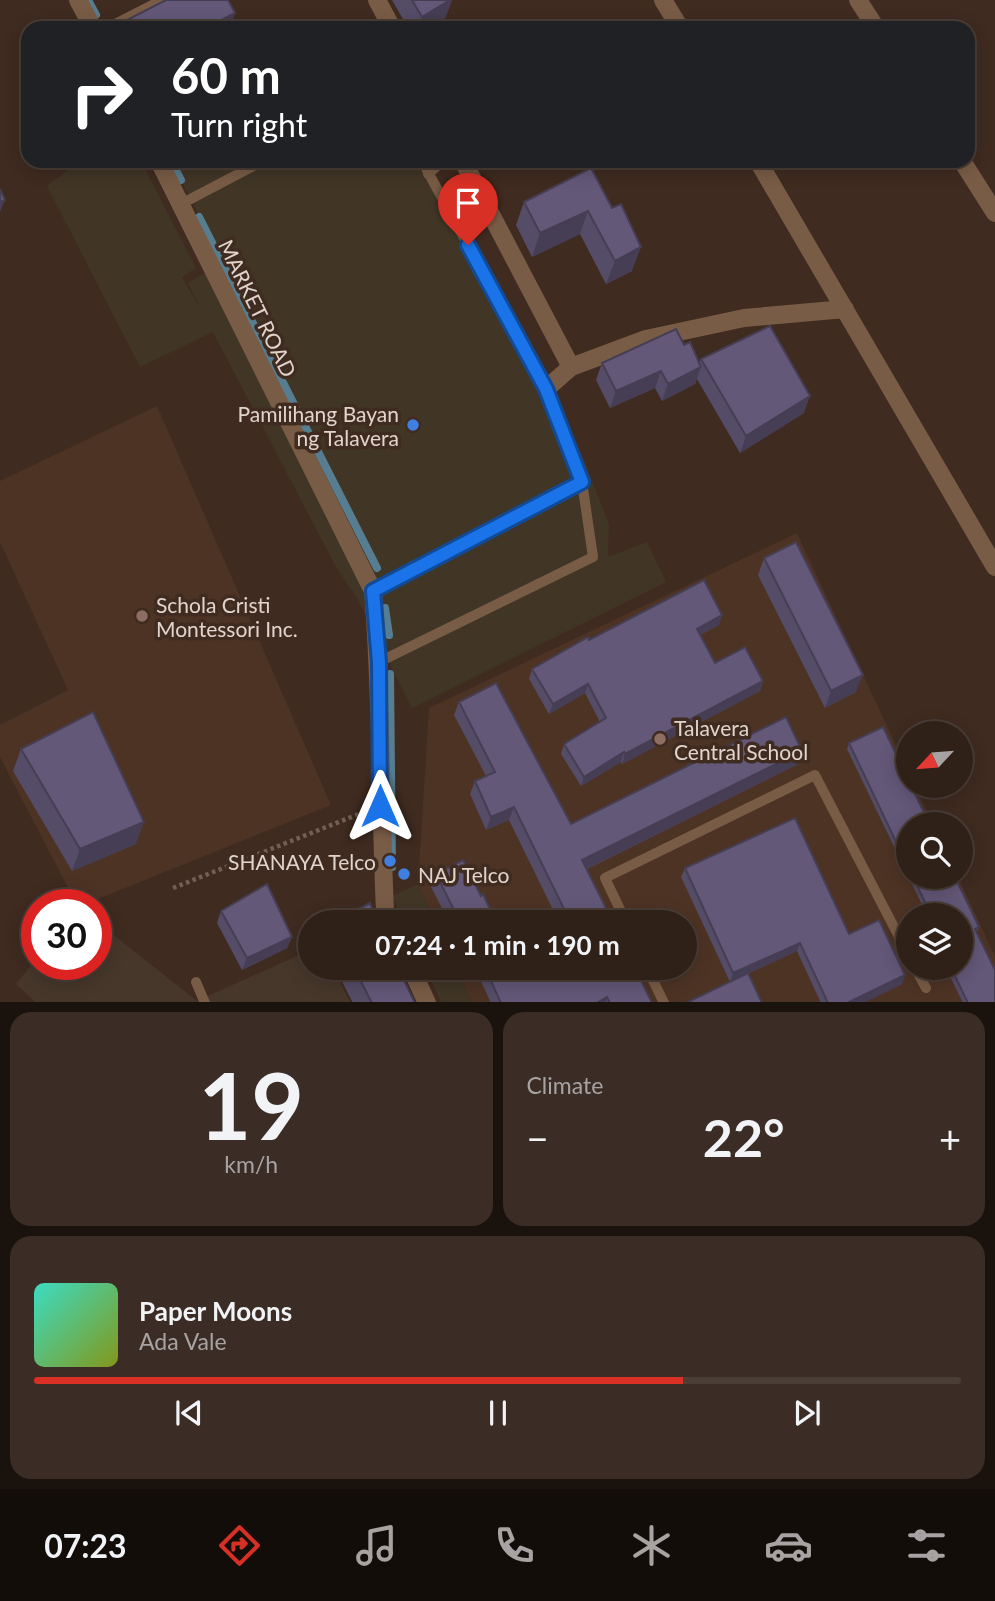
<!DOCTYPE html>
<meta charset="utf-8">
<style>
:root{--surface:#2f2018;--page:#3b2d25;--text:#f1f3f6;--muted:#a7a3a2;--line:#4a3e37;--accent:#d93025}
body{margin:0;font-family:Lato,sans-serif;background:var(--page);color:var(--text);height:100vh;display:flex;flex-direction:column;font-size:26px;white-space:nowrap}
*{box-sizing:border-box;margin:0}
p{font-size:23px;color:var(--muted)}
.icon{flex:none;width:38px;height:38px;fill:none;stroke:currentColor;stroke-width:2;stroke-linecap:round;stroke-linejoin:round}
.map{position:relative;height:1002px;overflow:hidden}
.sheet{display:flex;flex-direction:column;gap:10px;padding:10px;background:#1a120d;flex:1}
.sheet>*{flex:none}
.top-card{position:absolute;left:21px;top:21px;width:954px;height:147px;border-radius:21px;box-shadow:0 4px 18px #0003,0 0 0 2px var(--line);background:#202124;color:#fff;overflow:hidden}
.needle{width:46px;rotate:244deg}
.fabs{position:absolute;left:896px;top:721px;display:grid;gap:14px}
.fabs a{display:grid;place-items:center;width:77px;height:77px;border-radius:50%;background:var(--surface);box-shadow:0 4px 18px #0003,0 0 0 2px var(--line);font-size:35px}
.speed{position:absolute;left:21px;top:889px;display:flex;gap:14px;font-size:35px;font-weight:700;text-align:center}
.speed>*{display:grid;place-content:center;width:91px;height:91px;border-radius:50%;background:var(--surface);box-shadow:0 4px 18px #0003,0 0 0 2px var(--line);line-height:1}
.speed .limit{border:10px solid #d22;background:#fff;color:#111}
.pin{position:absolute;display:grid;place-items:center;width:60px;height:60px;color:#fff;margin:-72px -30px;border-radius:50% 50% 50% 0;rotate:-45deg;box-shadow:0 0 7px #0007}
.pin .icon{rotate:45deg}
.me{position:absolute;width:77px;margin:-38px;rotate:0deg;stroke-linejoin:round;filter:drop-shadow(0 0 5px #0008)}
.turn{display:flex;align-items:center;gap:24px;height:147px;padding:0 35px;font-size:32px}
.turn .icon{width:91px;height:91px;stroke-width:2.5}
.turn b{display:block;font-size:49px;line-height:60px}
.big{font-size:52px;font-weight:700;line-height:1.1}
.sheet .card{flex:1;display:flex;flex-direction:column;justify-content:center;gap:10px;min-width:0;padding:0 24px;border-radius:21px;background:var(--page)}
.sheet .dial{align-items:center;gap:0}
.dial b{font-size:91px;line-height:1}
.song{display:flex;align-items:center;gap:21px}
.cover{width:84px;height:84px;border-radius:10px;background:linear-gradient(135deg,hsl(170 70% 55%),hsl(70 70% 35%))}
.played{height:7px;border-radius:4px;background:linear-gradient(90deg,var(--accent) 70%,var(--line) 70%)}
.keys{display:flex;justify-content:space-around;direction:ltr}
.heat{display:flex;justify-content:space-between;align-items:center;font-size:38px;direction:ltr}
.sheet .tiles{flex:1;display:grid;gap:10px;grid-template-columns:1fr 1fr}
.card:last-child{grid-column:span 2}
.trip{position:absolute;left:298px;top:910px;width:399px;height:70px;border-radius:35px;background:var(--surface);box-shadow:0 4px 18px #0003,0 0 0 2px var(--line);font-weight:700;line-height:70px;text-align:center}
.menu{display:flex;height:112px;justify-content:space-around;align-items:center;background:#130d0a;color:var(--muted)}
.menu .icon{width:49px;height:49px}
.menu .selected{color:var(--accent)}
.menu b{font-size:32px;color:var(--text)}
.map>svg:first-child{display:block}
.commercial{fill:#413626}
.built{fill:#4d3324;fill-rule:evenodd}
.medical{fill:#47372b}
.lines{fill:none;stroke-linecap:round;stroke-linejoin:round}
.stream{stroke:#577d90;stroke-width:8}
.path{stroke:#726057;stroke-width:4.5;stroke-dasharray:3.5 3.5;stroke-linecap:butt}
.service{stroke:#795c46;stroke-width:10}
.minor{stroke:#795c46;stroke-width:18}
.wall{fill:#554c67}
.shaded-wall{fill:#453e54}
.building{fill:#635878;stroke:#453e54;stroke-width:2}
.route-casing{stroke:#114b97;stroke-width:18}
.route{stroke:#1a73e8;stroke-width:12}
.shop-dot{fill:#3f7fe0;stroke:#3f2b20;stroke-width:2.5}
.education-dot{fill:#8d6e63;stroke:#3f2b20;stroke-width:2.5}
.labels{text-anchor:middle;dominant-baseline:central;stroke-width:7;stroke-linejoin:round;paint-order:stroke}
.street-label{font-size:21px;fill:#e1d4cd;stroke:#3f2b20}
.poi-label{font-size:21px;fill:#e1d4cd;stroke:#3f2b20;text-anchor:start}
</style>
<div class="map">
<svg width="995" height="1003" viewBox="0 0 995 1003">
<rect width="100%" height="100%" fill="#3f2b20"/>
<path class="commercial" d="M72,161H141L196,268L182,277L201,310L188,283L223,262L174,166L184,161H423L584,460L609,524L608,557L647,542L666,582L412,708L357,598L336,567L213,332L140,367L47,186L74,166Z
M418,884L436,922H404L392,896Z
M425,968H457L472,1002H441Z"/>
<path class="built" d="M157,406L331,805L83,905H77L0,757V725L68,690L0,542V481Z
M797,533L908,771V786H915L933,824H908V877H958L995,956V1002H472L457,968H684V922H436L418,884L429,708ZM908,915H961V968H908Z"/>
<path class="medical" d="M96,921L197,1001L310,950V968H333L350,1002H35L16,984L37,958V964H96Z"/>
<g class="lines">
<path class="stream" d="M88,0L96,15
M171,161L181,180
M199,217L377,568
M385,608L389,635
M390,674L392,867"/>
<path class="path" d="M173,888L364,812"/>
<path class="service" d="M428,174L443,161
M181,204L263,161
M373,591L582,482
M379,662L593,557L582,482L546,389L422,161
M626,922L605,878L815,775L908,954
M647,968L664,1003
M915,968L926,988
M196,982L205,1003"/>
<path class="minor" d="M78,0L93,28
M377,0L392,28
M663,0L680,28
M858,0L876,28
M116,28L171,0
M159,161L373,591C382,698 380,805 385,911L390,922
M463,161L571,367L546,389
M758,161L995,567
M962,161L995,213
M571,367L646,339L744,318L845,309
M411,968L427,1003"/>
</g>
<path class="wall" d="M392,0H452L444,21L432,28H408Z
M127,20L230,28H124Z
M591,168L632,271L606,284L580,234L532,257L516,225L524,202Z
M684,345L699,363L701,359L804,413L740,453L697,379L695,384L662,401L655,388L610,408L596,380L602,363Z
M764,558L856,692L825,708L758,575Z
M722,615L719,625L700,635L715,663L763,681L760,691L622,764L621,762L581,786L561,754L564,744L600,722L585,693L549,714L529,679L532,669L589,640Z
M459,702L571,824L802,751L798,764L587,869L613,922H559L509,820L486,830L470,794L475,781L486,776L454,715Z
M849,743L908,824V877H955L979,927L977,932L995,1003H963L946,968H961V915H927L847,749Z
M21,749L136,844L72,871L13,771Z
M685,868L849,934L905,975L902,984L863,1003H821L797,951L730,982L681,877Z
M436,874L481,896L496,922H449L431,887Z
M221,911L292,937L287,948L242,970L217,923Z
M335,968H398L415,1003H353Z
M475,968H635L652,1003H491Z"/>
<path class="shaded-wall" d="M450,0H452L444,21L432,28H418L422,17Z
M235,13L230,28H206Z
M5,200L0,212V202Z
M588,211L580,234L532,257L540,233Z
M641,247L632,271L606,284L615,261Z
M701,367L695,384L662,401L668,384Z
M661,371L655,388L610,408L616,391Z
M810,396L804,413L740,453L746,436Z
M722,615L719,625L693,638L697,629Z
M863,675L856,692L825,708L831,691Z
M763,681L760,691L622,764L625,754Z
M588,684L585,693L549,714L553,704Z
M802,751L798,764L578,873L582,860Z
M624,752L621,762L581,786L584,777Z
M514,807L509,820L486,830L491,817Z
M144,822L136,844L72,871L80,849Z
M292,937L287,948L242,970L247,958Z
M800,943L797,951L730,982L733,973Z
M905,975L902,984L863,1003H847Z
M607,997L605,1003H597Z"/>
<path class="building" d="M166,0H228L235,13L206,28H131L127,20Z
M412,0H450L422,17Z
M591,168L612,208L621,204L641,247L615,261L588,211L540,233L524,202Z
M0,189L5,200L0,202Z
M770,326L810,396L746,436L701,359Z
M676,329L684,345L690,342L701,367L668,384L661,371L616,391L602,363Z
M796,542L863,675L831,691L764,558Z
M704,580L722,615L697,629L715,663L745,647L763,681L625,754L624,752L584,777L564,744L606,718L588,684L553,704L532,669L588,637L589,640Z
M496,683L571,824L786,717L802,751L582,860L613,922H559L568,917L514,807L491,817L475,781L495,772L459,702Z
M93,712L144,822L80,849L21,749Z
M883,727L908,779V786H911L930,824H908V867L849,743Z
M795,818L849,934L879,920L905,975L847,1003H828L800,943L733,973L685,868Z
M463,860L481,896L483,894L496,922H460L436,874Z
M913,877H955L979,927L975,929L995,970V1003H968L951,968H961V915H931Z
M267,884L292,937L247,958L221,911Z
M370,903L378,922H334Z
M354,968H398L415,1003H372Z
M485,968H635L652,1003H610L607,997L597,1003H501Z
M748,973L762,1003H686Z"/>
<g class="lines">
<defs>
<path id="route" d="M380,806L379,662L373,591L582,482L546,389L468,245"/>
</defs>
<use href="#route" class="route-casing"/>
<use href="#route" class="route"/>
</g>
<g class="shop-dot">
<circle cx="413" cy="425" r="7"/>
<circle cx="390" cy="861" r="7"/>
<circle cx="404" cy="874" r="7"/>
</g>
<g class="education-dot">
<circle cx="142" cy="616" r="7"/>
<circle cx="660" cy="739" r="7"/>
</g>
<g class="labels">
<g class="street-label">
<text transform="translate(258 308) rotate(64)">MARKET ROAD</text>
</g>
<g class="poi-label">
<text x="399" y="413" text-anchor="end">Pamilihang Bayan<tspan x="399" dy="24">ng Talavera</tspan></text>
<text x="156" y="604">Schola Cristi<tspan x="156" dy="24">Montessori Inc.</tspan></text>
<text x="674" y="727">Talavera<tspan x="674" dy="24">Central School</tspan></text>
<text x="376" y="861" text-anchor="end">SHANAYA Telco</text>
<text x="418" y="874">NAJ Telco</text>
</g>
</g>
</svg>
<div class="fabs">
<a><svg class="needle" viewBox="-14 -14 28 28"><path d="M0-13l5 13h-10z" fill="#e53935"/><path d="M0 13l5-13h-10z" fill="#a7a3a2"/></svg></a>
<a><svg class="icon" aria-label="search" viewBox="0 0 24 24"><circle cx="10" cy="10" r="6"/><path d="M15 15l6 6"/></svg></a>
<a><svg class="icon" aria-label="layers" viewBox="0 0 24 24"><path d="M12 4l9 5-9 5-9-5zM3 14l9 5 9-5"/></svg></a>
</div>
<div class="speed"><div class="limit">30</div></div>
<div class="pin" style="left:468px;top:245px;background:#d93025"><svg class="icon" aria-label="arrive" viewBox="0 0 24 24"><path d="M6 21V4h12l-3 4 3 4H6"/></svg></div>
<svg class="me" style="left:380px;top:806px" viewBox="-20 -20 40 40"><path d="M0-17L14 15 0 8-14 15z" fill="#1a73e8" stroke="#fff" stroke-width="4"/></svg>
<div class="trip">07:24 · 1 min · 190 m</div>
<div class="top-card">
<div class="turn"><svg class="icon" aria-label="right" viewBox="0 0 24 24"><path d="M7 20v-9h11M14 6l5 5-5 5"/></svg><div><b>60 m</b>Turn right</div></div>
</div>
</div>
<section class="sheet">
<div class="tiles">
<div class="card dial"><b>19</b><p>km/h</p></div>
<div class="card"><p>Climate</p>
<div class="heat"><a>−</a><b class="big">22°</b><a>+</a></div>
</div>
<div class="card">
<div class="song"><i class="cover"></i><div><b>Paper Moons</b><p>Ada Vale</p></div></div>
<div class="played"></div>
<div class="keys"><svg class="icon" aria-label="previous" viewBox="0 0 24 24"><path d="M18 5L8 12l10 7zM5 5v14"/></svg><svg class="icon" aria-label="pause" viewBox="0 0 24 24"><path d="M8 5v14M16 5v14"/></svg><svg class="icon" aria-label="next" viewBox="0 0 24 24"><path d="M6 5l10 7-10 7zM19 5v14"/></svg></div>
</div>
</div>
</section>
<nav class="menu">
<b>07:23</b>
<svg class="icon selected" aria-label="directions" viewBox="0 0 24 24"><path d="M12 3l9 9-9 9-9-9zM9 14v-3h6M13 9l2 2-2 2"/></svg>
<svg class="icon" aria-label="music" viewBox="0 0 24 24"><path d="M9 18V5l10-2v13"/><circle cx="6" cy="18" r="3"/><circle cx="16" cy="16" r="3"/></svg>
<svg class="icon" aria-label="phone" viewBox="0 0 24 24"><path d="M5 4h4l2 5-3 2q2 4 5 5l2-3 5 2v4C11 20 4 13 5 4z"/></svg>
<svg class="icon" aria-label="climate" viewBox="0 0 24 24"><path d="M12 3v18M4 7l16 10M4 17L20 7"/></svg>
<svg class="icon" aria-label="car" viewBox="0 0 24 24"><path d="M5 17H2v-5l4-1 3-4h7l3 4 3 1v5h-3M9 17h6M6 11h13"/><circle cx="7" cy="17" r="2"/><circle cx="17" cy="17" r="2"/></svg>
<svg class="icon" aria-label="filters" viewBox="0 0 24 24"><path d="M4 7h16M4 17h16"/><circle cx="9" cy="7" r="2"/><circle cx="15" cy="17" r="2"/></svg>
</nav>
